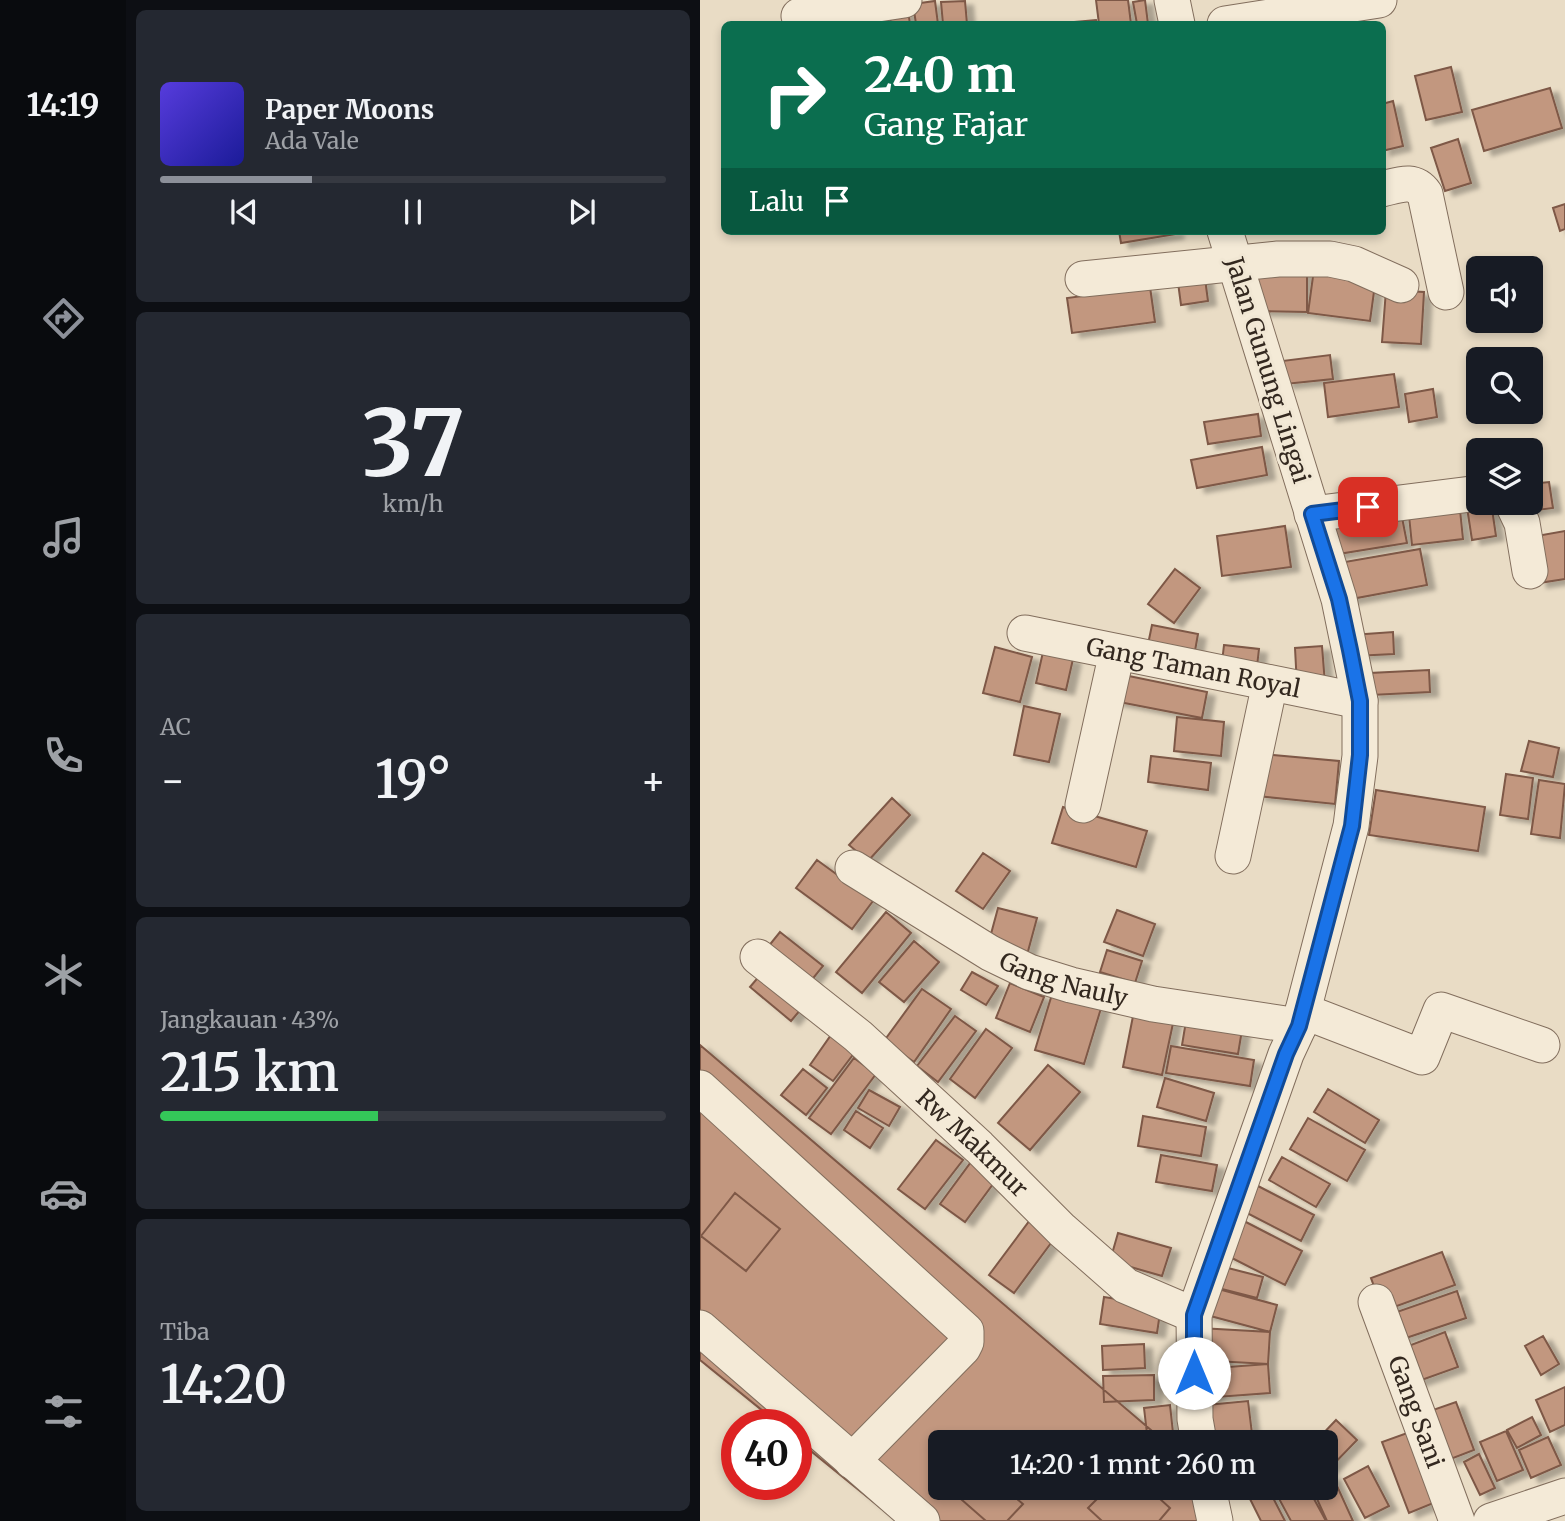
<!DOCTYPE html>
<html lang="id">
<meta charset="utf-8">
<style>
:root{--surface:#171b24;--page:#242831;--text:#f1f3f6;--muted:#9ea1a6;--line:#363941;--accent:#8c9099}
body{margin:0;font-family:Merriweather,serif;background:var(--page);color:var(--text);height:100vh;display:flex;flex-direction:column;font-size:26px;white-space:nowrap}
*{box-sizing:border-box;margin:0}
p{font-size:23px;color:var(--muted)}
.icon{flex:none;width:38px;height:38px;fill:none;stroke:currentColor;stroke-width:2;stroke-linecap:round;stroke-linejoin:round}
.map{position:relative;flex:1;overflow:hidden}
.drawer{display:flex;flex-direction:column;gap:10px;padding:10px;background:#0d0f14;width:574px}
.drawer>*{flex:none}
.top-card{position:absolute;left:21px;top:21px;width:665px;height:214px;border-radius:10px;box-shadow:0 4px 10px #0003;background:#0b6e4f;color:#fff;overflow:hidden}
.buttons{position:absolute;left:766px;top:256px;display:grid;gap:14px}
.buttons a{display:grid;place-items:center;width:77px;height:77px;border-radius:10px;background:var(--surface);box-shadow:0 4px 10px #0003;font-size:35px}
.speed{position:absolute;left:21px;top:1409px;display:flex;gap:14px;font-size:35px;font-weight:700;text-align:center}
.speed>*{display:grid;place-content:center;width:91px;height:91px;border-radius:50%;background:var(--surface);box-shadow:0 4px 10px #0003;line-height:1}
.speed .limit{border:10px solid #d22;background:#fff;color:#111}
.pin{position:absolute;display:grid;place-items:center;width:60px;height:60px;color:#fff;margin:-30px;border-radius:14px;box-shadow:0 4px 10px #0006}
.me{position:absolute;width:77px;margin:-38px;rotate:0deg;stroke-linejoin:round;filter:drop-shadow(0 0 5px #0008)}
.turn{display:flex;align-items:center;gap:24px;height:147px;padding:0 28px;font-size:32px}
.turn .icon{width:91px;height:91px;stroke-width:2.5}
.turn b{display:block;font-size:49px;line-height:60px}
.then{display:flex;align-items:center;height:66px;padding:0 28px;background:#0003;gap:14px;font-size:26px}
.big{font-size:52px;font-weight:600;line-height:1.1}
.drawer .tile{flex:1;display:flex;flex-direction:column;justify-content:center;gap:10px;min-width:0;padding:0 24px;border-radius:10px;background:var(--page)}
.drawer .dial{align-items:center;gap:0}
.dial b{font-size:91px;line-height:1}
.song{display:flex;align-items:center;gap:21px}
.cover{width:84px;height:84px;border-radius:10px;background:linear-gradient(135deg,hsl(250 70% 55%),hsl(240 70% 35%))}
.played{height:7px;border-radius:4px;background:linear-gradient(90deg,var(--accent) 30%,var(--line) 30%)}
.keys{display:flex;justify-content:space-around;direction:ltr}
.heat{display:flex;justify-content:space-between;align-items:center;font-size:38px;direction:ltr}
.charge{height:10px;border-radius:5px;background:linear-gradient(90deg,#34c759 43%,var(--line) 0)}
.trip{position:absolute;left:228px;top:1430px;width:410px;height:70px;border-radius:10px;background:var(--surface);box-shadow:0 4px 10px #0003;font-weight:600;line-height:70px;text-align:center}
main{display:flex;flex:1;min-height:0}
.tab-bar{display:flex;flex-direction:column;width:126px;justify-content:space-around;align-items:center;background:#090b0e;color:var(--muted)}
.tab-bar .icon{width:49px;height:49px}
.tab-bar .on{color:var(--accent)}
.tab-bar b{font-size:32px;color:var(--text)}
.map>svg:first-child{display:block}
.building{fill:#c2977f;stroke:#7e5846;stroke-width:2;filter:url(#shadow)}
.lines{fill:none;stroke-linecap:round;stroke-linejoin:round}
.minor-casing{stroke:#826e5d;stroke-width:37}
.minor{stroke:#f4ead7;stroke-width:35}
.route-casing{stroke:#114b97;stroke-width:18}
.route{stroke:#1a73e8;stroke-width:12}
.labels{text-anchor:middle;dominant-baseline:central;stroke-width:6;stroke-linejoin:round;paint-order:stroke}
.street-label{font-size:24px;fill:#33281f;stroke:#f1e7d4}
</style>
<main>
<nav class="tab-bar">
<b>14:19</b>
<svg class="icon on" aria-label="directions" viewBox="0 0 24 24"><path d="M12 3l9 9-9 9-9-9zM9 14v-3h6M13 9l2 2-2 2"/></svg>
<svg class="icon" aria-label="music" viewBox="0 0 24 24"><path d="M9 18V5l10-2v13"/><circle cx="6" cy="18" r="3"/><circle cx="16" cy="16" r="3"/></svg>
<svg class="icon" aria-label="phone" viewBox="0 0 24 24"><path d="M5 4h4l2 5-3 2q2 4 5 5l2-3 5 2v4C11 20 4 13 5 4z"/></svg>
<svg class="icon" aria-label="climate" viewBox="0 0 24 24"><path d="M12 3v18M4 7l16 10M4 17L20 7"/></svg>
<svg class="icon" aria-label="car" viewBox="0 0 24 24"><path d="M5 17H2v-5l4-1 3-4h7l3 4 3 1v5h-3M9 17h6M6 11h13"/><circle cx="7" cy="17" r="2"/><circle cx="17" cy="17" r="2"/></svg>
<svg class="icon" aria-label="filters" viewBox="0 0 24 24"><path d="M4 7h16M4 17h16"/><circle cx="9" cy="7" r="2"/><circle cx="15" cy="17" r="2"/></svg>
</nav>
<section class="drawer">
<div class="tile">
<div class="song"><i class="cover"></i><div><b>Paper Moons</b><p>Ada Vale</p></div></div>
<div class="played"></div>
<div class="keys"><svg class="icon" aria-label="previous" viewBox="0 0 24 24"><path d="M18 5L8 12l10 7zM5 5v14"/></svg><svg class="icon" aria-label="pause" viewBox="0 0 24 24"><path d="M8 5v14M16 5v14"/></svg><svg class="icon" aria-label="next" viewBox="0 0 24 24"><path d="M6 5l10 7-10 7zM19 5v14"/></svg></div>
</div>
<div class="tile dial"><b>37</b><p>km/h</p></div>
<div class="tile"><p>AC</p>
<div class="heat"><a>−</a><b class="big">19°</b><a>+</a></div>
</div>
<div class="tile"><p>Jangkauan · 43%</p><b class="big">215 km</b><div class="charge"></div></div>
<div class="tile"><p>Tiba</p><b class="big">14:20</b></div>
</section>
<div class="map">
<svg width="865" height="1521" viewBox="0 0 865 1521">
<defs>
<filter id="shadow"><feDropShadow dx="8" dy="4.5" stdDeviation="2" flood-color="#0004"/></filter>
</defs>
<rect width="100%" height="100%" fill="#e9dcc5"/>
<path class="building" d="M396,0H428L431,24H399Z
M445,0L448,24H437L433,2Z
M235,1L238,24H216L213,4Z
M265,1L267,24H243L241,2Z
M207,3L210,24H191L188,6Z
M396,20L397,24H375V22Z
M751,67L762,112L726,120L715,76Z
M850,88L862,128L784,151L772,110Z
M693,101L703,146L682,151V104Z
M758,139L771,183L745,191L731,148Z
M865,204V229L860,231L853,208Z
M419,231H475L476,234L421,243Z
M552,265L607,266V312L551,311Z
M614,269L676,277L670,321L608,313Z
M504,271L508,301L481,305L477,275Z
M450,287L455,322L372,333L367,298Z
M686,290L724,292L721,344L682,342Z
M630,355L633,379L585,384L582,361Z
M694,374L699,407L628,417L624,383Z
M733,389L737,417L709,422L705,394Z
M558,414L561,436L508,444L504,422Z
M562,447L567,475L497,488L491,460Z
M849,482L853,508L822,512L831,502V484Z
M759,500L763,539L712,545L708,506Z
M766,501L791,502L796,536L772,540Z
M700,507L707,543L626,556L621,521Z
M585,526L591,567L522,576L517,536Z
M865,531V579L839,583L831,537Z
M720,549L727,585L646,600L639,563Z
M475,569L500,588L474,623L448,604Z
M452,625L498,634L493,662L446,654Z
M693,632L694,654L654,656L652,635Z
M524,645L559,649L556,675L521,671Z
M622,646L625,684L597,686L595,648Z
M295,647L332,657L320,702L283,693Z
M343,652L373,659L366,690L336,683Z
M729,670L730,692L671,695L670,673Z
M419,674L507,692L502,718L414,701Z
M324,706L360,714L349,762L314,755Z
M477,717L524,722L521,756L474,751Z
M829,741L859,748L853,777L821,771Z
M562,754L639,761L635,804L557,796Z
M451,756L511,763L508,790L448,782Z
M806,774L833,778L828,819L800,815Z
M839,780L865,784L860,838L831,834Z
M676,790L785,807L778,851L669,835Z
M192,798L210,815L168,861L149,845Z
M363,807L447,831L436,867L352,843Z
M283,853L310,871L283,909L256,891Z
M117,860L173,901L152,929L96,888Z
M298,908L337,918L327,955L288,945Z
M417,910L455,924L443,956L404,942Z
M186,912L211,933L162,993L136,972Z
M80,932L123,966L106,987L63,953Z
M214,941L239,962L204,1002L179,982Z
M407,950L442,961L435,983L400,972Z
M67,967L107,1002L91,1021L50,987Z
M272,972L298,986L286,1005L261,990Z
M310,983L344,997L330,1032L296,1018Z
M222,989L251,1009L214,1062L184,1041Z
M353,991L402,1005L384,1064L335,1050Z
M435,1006L475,1014L462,1075L423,1067Z
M487,1015L543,1024L538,1054L482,1045Z
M255,1016L276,1031L238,1082L217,1066Z
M286,1029L312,1048L275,1098L250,1079Z
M131,1035L155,1052L133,1081L110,1065Z
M0,1045L465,1442H240V1488H494L499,1521H197L96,1439V1424H79L0,1360Z
M471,1046L554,1060L550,1086L466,1073Z
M154,1058L176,1074L131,1134L109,1118Z
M348,1065L380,1092L330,1150L298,1123Z
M103,1069L127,1088L106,1115L81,1095Z
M465,1078L514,1093L506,1121L457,1107Z
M628,1089L679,1120L665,1143L614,1112Z
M169,1090L200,1107L189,1126L158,1108Z
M156,1111L183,1128L170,1148L144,1130Z
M443,1116L506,1127L501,1156L438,1146Z
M608,1118L665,1150L647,1181L590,1149Z
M236,1140L263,1160L225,1209L198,1189Z
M461,1155L517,1165L512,1191L456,1182Z
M582,1157L630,1184L616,1207L569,1180Z
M271,1162L296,1180L265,1222L240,1204Z
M558,1186L614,1215L601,1241L545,1212Z
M35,1193L80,1229L46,1271L1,1236Z
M330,1220L354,1239L314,1293L289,1275Z
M542,1220L602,1251L585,1285L524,1254Z
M418,1233L471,1248L462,1276L410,1261Z
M742,1252L755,1285L683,1311L671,1278Z
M524,1267L563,1277L557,1298L518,1288Z
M511,1287L577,1305L570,1332L503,1314Z
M757,1291L766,1318L700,1340L691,1314Z
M404,1297L461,1306L457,1333L400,1324Z
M499,1328L570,1332L568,1364L497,1360Z
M745,1332L758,1367L716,1382L703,1348Z
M843,1336L859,1364L841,1375L825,1346Z
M444,1344L445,1368L403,1370L402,1346Z
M568,1364L570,1393L503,1398L501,1369Z
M454,1375V1400L404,1402L403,1376Z
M865,1387V1425L850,1432L836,1400Z
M548,1401L553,1442H511L507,1405Z
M756,1402L774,1450L748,1460L730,1411Z
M470,1405L474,1442H448L444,1408Z
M832,1417L841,1435L817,1448L807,1430Z
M636,1420L657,1440L625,1473V1442H615Z
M806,1431L823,1470L797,1481L780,1442Z
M710,1432L736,1502L709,1513L682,1442Z
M848,1437L861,1465L831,1478L819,1450Z
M779,1454L795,1488L780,1495L764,1462Z
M668,1466L689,1506L665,1518L644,1479Z
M632,1475L653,1521H627L612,1488H625V1479Z
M274,1488H304L323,1504L307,1521H286L262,1500Z
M408,1488H448L470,1508L459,1521H402L388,1508Z
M591,1488H608L626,1521H591L577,1495Z
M569,1490L585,1521H561L550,1499Z"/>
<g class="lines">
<defs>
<g id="minor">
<path d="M472,0L477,24"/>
<path d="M99,16L204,0"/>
<path d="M525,24L679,0"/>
<path d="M682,189C699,185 714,178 725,194L746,292"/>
<path d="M383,279L578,259H630L654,264L701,285"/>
<path d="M812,502L822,523L830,571"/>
<path d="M612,514L779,493"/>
<path id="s1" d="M325,633L660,701"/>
<path d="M383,805L417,652"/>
<path d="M533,856L570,683"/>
<path id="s2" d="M153,868L290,953L329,972L371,985L453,1004L599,1026"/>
<path id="s3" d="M58,957L158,1036L279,1147L362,1230L426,1286L494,1315"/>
<path d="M603,1011L722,1057L741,1010L842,1045"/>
<path d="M0,1088L266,1331V1342L263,1348L152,1461"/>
<path id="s4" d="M676,1302L757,1521"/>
<path d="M0,1328L222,1521"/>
<path d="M499,1442L495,1419L494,1315L586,1054L599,1026L651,826L660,756V701L639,599L525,231"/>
<path d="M508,1488L515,1521"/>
<path d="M791,1521L865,1496"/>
</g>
</defs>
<use href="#minor" class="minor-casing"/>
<use href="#minor" class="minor"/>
</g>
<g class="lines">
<defs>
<path id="route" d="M494,1373V1315L586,1054L599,1026L652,826L660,755V701L650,650L639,599L612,514L668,507"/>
</defs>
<use href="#route" class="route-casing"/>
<use href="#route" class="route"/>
</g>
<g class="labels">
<g class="street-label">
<text transform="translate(568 370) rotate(73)">Jalan Gunung Lingai</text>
<text stroke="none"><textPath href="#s1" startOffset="172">Gang Taman Royal</textPath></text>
<text stroke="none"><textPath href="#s2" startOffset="240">Gang Nauly</textPath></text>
<text stroke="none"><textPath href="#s3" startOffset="284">Rw Makmur</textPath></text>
<text stroke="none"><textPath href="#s4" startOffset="117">Gang Sani</textPath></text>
</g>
</g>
</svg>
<div class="buttons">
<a><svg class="icon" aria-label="sound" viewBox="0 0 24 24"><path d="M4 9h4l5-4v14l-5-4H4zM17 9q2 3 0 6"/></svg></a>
<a><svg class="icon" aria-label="search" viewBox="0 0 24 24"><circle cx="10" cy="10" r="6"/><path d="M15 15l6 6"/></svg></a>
<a><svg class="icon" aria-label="layers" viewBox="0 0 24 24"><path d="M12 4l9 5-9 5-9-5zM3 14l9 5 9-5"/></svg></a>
</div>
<div class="speed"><div class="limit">40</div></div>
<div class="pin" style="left:668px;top:507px;background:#d93025"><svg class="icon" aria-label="arrive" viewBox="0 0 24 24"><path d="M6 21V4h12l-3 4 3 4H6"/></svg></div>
<svg class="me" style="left:494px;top:1373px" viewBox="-20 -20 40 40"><circle r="19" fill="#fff"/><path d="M0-13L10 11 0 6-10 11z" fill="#1a73e8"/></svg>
<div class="trip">14:20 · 1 mnt · 260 m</div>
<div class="top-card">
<div class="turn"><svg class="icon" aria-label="right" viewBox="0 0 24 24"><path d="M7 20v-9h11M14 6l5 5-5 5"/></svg><div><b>240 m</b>Gang Fajar</div></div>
<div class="then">Lalu<svg class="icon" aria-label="arrive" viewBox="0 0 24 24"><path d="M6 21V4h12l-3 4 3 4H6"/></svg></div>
</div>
</div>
</main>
